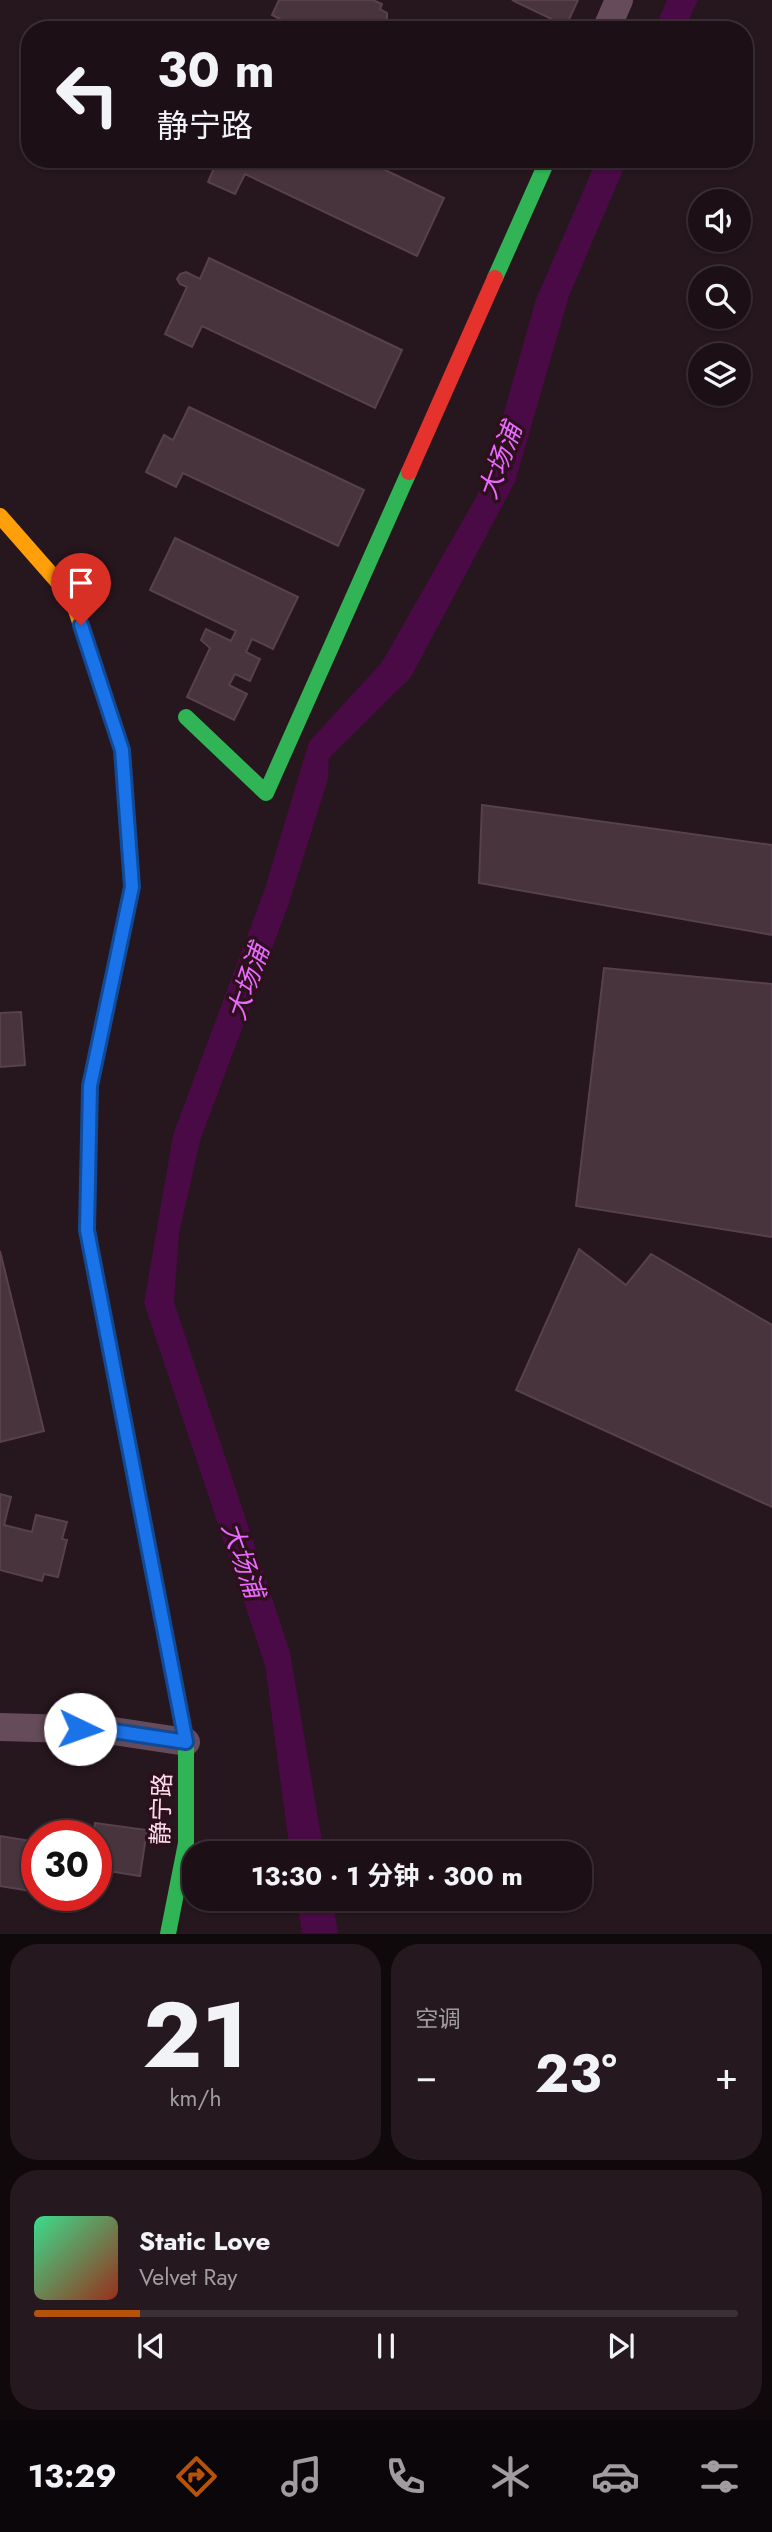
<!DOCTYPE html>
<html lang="zh">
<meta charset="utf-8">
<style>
:root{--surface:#1c1016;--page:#25191f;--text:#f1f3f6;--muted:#a09da1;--line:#3a3035;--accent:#b45309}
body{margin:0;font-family:Jost,"Noto Sans SC",sans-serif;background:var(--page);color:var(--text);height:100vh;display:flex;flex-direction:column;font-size:26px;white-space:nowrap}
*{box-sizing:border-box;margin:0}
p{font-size:23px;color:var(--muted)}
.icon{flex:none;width:38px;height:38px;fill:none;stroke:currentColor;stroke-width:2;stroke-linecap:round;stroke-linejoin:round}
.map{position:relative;height:1934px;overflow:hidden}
.sheet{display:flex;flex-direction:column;gap:10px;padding:10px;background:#0f090c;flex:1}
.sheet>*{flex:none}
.top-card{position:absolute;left:21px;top:21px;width:732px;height:147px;border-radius:28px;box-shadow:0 2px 5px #0004,0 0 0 2px var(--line);background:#1c1016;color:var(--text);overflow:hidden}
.tools{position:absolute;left:688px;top:189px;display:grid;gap:14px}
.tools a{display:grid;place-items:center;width:63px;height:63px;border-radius:50%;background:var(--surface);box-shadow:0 2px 5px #0004,0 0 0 2px var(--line);font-size:35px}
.speed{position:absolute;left:21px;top:1820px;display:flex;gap:14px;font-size:35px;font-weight:700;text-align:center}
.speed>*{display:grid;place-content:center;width:91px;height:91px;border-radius:50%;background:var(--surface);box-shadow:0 2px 5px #0004,0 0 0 2px var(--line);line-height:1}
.speed .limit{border:10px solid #d22;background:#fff;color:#111}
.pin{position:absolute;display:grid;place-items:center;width:60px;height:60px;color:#fff;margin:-72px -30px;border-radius:50% 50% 50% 0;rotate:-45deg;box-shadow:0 0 7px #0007}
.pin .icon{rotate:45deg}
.me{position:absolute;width:77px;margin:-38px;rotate:93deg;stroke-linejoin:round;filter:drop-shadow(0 0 5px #0008)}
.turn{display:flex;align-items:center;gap:24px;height:147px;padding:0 21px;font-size:32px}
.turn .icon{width:91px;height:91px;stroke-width:2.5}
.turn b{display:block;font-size:49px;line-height:60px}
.big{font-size:52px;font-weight:700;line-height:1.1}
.sheet .widget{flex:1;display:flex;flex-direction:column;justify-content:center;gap:10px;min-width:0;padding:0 24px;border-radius:28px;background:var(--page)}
.sheet .dial{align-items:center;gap:0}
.dial b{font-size:91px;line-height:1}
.song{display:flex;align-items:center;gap:21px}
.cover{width:84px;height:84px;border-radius:10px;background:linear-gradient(135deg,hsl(150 70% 55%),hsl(10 70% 35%))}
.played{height:7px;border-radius:4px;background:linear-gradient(90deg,var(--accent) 15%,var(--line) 15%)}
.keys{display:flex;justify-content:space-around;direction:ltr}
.heat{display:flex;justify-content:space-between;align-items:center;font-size:38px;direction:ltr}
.sheet .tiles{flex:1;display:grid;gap:10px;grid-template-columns:1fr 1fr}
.widget:last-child{grid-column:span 2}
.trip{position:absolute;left:182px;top:1841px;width:410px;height:70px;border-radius:28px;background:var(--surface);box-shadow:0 2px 5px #0004,0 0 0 2px var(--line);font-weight:700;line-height:70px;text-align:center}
.tab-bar{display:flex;height:112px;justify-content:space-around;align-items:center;background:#0b0609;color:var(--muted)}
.tab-bar .icon{width:49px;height:49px}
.tab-bar .active{color:var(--accent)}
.tab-bar b{font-size:32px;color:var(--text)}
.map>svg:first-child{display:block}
.water{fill:#490a46}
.building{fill:#47343d;stroke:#58414c;stroke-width:2}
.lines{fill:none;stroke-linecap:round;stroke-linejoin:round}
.street{stroke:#664c5a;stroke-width:28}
.fast{stroke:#30b455;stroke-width:16}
.slow{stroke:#ff9f0a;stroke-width:16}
.jam{stroke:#e5322d;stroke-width:16}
.route-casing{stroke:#114b97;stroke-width:18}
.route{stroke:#1a73e8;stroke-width:12}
.labels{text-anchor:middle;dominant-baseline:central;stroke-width:7;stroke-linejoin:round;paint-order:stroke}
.street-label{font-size:24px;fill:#ffdbed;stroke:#2c101c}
.water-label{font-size:26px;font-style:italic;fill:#ea69ff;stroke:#2c101c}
</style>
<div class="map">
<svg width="772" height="1934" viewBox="0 0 772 1934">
<rect width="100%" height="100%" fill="#26161d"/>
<path class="water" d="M667,0H698L684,30H654Z
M597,159H628L569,296L515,482L411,677L329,758L328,779L288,906L200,1141L179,1234L174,1302L290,1652L324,1853H290L265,1665L144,1303L173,1135L265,888L309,742L382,662L484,483L536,299Z
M297,1899H332L338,1933H302Z"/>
<path class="building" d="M279,0H373L382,4L380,9L387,13V18L383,26L372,25L370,30H274L280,19L272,15Z
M512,0H578L566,26Z
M218,159H362L444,198L417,256L245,174L235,194L208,182Z
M209,258L402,350L375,408L202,326L192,347L165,334L187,287L180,284L177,279L180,274L186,272L200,279Z
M189,407L364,490L338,546L183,473L176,487L146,472L164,435L173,440Z
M175,538L298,597L273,649L252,639L246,652L260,659L250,681L235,674L229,685L247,694L234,720L187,697L210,648L201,640L206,629L231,641L236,631L150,590Z
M482,805L772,845V935L479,883Z
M604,968L772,984V1237L576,1206Z
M21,1012L25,1065L0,1067V1013Z
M579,1249L626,1285L651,1254L772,1325V1507L516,1390Z
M0,1251L44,1431L0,1442Z
M0,1494L11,1497L4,1525L32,1532L36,1515L67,1522L62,1539L67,1540L58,1577L44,1574L42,1581L0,1570Z
M95,1823L147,1830L140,1876L96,1869V1836H93Z
M0,1836L37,1842V1892L0,1886Z"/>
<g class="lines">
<path class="street" d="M606,30L619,0
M0,1727L107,1730L186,1742"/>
<path class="fast" d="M495,278L548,159
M186,717L266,793L409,472
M112,1360L87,1230L90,1086L132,886L124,776
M168,1934L186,1843V1742L170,1659"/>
<path class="slow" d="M0,516L72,598L122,750L124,776
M112,1360L170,1659"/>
<path class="jam" d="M409,472L495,278"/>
</g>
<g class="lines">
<defs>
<path id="route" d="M80,1729L107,1730L186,1742L87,1230L90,1086L132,887L122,750L81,625"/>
</defs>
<use href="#route" class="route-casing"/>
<use href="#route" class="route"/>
</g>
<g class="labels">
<g class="street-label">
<text transform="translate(161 1809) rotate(-88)">静宁路</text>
</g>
<g class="water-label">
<text transform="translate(500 461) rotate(-70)">大场浦</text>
<text transform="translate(248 982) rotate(-71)">大场浦</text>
<text transform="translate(243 1560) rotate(71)">大场浦</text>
</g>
</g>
</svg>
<div class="tools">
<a><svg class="icon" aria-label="sound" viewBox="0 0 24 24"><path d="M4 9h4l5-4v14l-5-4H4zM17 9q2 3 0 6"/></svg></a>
<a><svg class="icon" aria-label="search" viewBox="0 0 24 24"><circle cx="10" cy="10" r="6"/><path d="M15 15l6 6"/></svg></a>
<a><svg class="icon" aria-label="layers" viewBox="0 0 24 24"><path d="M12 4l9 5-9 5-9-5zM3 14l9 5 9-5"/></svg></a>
</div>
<div class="speed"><div class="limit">30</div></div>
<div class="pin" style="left:81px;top:625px;background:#d93025"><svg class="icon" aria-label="arrive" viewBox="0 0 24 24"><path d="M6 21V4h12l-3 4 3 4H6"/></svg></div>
<svg class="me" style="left:80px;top:1729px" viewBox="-20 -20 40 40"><circle r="19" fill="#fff"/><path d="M0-13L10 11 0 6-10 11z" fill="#1a73e8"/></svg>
<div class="trip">13:30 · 1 分钟 · 300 m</div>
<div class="top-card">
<div class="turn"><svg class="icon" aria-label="left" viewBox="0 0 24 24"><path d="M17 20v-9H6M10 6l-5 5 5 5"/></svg><div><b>30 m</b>静宁路</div></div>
</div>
</div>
<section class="sheet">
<div class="tiles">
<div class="widget dial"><b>21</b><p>km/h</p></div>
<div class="widget"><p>空调</p>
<div class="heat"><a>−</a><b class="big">23°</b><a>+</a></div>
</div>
<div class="widget">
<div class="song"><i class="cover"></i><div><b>Static Love</b><p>Velvet Ray</p></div></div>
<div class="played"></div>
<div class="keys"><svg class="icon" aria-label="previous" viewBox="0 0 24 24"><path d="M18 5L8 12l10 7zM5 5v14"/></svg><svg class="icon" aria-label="pause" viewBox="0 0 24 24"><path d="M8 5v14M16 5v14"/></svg><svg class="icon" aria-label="next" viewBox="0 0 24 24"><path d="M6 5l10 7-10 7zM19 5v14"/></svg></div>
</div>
</div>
</section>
<nav class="tab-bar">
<b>13:29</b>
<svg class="icon active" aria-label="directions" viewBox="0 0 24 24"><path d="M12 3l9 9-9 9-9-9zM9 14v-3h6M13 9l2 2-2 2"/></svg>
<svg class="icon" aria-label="music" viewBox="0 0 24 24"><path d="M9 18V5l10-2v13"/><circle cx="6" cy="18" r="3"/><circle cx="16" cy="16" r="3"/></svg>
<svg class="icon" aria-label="phone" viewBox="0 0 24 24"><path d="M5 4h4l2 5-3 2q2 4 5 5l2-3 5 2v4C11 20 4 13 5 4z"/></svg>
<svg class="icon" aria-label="climate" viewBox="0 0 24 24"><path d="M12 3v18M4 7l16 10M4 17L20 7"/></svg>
<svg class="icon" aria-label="car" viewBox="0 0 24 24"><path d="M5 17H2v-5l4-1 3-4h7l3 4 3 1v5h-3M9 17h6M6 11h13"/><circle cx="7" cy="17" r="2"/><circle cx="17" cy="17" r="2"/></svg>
<svg class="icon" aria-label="filters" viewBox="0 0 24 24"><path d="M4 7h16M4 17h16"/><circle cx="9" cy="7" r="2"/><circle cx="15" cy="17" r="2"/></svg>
</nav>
